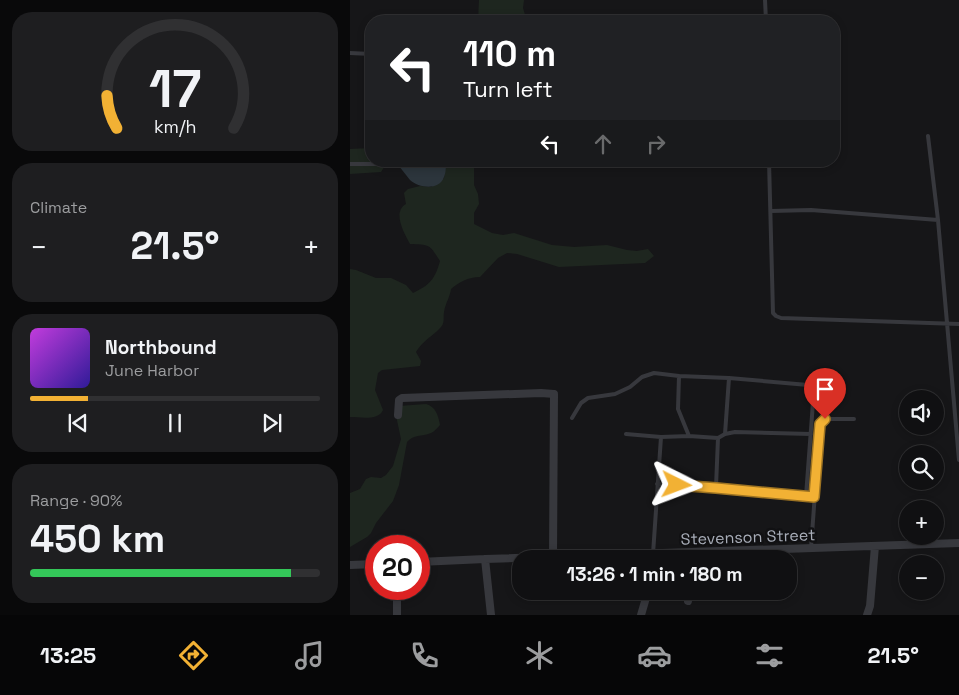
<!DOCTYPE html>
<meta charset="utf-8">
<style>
:root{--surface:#101012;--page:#1e1e20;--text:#f1f3f6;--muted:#9c9d9f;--line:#303032;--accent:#f2b134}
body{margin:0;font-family:"Space Grotesk",sans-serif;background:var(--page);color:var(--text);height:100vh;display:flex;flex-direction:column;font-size:19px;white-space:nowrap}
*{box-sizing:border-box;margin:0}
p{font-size:16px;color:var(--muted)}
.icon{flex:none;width:28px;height:28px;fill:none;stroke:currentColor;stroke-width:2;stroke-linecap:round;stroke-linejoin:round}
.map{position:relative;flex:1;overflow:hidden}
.details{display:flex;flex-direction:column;gap:12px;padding:12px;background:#09090a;width:350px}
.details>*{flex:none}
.top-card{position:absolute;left:15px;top:15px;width:475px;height:152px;border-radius:20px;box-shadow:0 2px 8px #0003,0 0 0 1px var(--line);background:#202124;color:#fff;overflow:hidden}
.buttons{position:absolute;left:549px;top:390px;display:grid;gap:10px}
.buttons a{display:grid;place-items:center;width:45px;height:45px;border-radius:50%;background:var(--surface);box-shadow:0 2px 8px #0003,0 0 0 1px var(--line);font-size:25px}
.speed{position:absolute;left:15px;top:535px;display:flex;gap:10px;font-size:25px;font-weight:700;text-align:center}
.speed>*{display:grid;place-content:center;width:65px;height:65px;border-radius:50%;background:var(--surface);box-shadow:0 2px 8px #0003,0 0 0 1px var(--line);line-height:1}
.speed .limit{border:8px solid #d22;background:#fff;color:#111}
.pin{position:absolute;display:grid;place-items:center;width:42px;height:42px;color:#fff;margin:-51px -21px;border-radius:50% 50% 50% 0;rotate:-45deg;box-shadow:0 0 5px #0007}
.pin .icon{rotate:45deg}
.me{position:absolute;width:55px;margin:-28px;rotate:93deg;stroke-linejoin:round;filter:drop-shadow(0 0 4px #0008)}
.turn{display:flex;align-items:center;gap:18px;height:105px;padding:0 15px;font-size:22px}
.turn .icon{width:65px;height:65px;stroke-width:2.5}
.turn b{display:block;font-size:35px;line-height:42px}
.lanes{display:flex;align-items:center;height:48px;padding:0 15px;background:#0003;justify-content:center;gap:25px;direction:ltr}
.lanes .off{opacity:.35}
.big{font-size:38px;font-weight:700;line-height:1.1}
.details .widget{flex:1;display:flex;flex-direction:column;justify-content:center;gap:8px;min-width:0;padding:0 18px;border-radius:20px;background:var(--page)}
.details .dial{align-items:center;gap:0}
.dial svg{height:130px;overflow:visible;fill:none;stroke:var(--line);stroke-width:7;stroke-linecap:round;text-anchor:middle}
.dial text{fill:var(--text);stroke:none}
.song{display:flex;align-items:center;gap:15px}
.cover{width:60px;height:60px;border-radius:8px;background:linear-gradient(135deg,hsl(290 70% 55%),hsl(250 70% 35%))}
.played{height:5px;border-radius:2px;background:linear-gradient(90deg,var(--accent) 20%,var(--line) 20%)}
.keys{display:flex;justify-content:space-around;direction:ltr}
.heat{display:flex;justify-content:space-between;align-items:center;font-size:28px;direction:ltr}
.charge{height:8px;border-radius:4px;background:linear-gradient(90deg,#34c759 90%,var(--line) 0)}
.trip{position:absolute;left:162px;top:550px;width:285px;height:50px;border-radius:20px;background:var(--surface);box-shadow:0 2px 8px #0003,0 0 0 1px var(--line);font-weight:700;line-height:50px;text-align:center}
.tab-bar{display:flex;height:80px;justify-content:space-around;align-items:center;background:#060607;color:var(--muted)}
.tab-bar .icon{width:35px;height:35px}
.tab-bar .on{color:var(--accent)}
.tab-bar b{font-size:22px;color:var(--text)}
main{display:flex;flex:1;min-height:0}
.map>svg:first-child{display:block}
.green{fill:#1e261f}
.water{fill:#2c353c}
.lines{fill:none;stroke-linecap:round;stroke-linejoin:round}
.service{stroke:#37383d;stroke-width:4}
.minor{stroke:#37383d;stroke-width:8}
.route-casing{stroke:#9d7322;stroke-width:12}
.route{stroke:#f2b134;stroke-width:9}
.labels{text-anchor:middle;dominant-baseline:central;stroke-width:5;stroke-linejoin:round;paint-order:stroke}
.street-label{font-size:16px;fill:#a8adb8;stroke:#111113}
</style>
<main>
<section class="details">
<div class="widget dial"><svg viewBox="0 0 100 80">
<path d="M14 69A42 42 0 1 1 86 69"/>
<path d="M14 69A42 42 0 0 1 8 49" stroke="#f2b134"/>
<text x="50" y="56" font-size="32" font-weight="700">17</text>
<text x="50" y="72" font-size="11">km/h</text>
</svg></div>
<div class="widget"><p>Climate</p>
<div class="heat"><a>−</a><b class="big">21.5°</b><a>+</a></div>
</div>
<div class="widget">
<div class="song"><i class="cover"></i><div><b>Northbound</b><p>June Harbor</p></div></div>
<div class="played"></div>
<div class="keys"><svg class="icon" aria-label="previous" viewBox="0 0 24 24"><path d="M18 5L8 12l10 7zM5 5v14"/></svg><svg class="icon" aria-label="pause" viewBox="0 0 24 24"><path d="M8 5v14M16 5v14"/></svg><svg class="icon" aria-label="next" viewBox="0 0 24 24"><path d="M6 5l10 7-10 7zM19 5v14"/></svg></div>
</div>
<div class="widget"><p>Range · 90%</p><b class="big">450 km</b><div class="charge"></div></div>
</section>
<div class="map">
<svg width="609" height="615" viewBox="0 0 609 615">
<rect width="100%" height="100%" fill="#161618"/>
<path class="green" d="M129,0H174L173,8L176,18L174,21H128Z
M21,148V161H38L31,172L0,174V149Z
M96,161H125L124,163V185L128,194L129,204L124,213V224L142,233L153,235L164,233L202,245L224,247L257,245L277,250L287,251L298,249L304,256L295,263L209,267L167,254L157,253L148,258L130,277C118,277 109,282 101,289C100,297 95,304 94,312C93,318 95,322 91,327C83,336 72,341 66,352L71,361L70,366L32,370L28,373L25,390L33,410C28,421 11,417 0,417V269L6,270L26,278H41L56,285L63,293C80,285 85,279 90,261C79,244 81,245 60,244C54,233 42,212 56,204L54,193L58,189L70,186L81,187L94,178Z
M76,404C86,407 88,415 90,425C87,428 84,432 81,433C71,437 64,434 57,442L49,485L43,501L26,523L21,533L17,537L0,547V493L10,489L16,479L21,477L31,478L36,475L43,466L51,439L45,411L49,406Z"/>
<path class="water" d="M45,161H96C96,166 96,173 94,177C89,191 69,188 60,180C55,174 50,167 45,161Z"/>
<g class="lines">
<path class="service" d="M415,0L416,21
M0,53L21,54
M21,117V124
M578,136L588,220L609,460
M419,161L423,313L426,316L431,318L609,324
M0,164H40L41,161
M421,211L461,210L588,220
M222,418L231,403L238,398L265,394L280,387L292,377L304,373L329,376
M276,434L311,437L339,436L368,438L375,434L385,432L461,434
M375,434L379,378
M339,436L328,409L329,376L379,378L458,385L464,389L456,496
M307,484L366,487L464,497
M366,487L368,438
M461,548L470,424L475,419H504
M303,554L311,437"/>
<path class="minor" d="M48,415L49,400L52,398L191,393L204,394L203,557
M135,559L141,615
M69,562L135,559L609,543
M0,565L26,564
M47,589V615
M338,601L339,591
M291,615L298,591
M517,615L520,606L525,546"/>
</g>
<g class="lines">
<defs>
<path id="route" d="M327,485L366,488L464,497L470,424L475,419"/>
</defs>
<use href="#route" class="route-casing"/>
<use href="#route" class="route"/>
</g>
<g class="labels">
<g class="street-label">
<text transform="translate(398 537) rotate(-2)">Stevenson Street</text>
</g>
</g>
</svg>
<div class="buttons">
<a><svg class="icon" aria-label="sound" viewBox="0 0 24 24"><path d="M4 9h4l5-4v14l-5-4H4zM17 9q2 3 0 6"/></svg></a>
<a><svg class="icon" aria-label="search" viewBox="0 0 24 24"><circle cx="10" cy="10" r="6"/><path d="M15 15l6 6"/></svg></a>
<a>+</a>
<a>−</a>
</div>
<div class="speed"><div class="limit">20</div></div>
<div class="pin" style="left:475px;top:419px;background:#d93025"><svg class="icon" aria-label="arrive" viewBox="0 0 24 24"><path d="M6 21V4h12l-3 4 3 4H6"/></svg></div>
<svg class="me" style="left:327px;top:485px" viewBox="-20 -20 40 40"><path d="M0-17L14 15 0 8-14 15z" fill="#f2b134" stroke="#fff" stroke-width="4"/></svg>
<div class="trip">13:26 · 1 min · 180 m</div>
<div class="top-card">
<div class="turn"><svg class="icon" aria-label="left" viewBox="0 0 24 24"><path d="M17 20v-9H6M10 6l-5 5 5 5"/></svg><div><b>110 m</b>Turn left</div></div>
<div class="lanes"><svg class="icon" aria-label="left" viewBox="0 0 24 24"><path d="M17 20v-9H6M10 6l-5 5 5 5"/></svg><svg class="icon off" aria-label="ahead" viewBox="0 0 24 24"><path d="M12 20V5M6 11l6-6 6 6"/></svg><svg class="icon off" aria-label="right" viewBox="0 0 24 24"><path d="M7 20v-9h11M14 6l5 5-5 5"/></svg></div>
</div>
</div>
</main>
<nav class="tab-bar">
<b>13:25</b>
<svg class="icon on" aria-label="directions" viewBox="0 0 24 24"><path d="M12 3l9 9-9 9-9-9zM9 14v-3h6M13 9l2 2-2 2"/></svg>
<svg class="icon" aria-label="music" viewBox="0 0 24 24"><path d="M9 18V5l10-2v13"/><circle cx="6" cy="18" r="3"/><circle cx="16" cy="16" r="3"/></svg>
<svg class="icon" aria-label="phone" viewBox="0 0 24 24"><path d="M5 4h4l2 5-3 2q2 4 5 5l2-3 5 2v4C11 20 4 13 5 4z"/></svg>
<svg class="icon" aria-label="climate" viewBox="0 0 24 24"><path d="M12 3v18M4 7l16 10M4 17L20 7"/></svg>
<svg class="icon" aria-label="car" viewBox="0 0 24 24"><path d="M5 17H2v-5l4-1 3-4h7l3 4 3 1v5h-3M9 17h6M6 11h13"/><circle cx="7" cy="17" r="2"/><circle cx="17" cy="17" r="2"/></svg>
<svg class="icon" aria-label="filters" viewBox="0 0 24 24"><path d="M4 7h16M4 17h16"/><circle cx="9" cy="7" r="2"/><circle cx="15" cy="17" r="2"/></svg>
<b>21.5°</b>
</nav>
